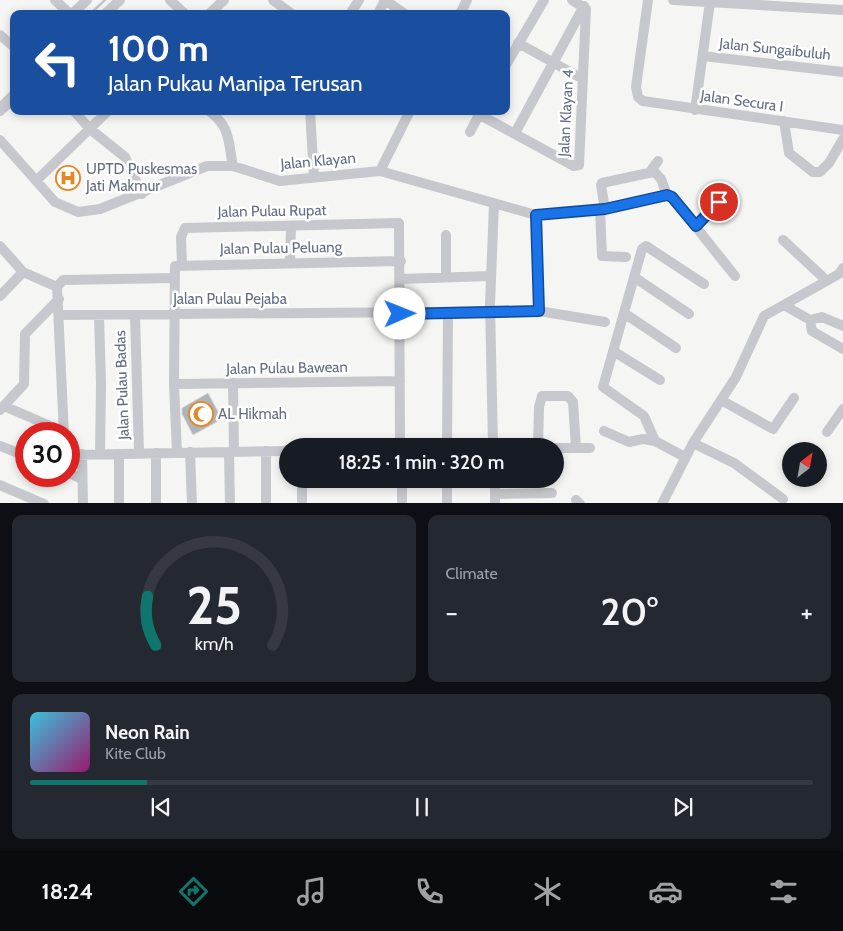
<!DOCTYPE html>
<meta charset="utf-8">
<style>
:root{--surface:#171b24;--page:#242831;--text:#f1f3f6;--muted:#9ea1a6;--line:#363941;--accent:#0f766e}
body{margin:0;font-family:Cabin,sans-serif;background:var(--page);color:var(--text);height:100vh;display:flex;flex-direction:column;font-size:19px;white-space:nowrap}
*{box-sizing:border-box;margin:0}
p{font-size:16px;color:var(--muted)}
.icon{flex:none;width:28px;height:28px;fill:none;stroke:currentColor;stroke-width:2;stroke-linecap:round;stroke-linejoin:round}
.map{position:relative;height:503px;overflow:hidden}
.panel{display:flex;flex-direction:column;gap:12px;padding:12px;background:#0d0f14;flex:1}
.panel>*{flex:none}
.top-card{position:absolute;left:10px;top:10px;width:500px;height:105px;border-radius:10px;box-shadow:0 2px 8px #0003;background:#1a4fa0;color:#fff;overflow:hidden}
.needle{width:32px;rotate:31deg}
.controls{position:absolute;left:782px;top:442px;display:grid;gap:10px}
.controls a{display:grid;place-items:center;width:45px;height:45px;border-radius:50%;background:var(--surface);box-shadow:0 2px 8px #0003;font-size:25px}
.speed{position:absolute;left:15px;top:422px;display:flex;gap:10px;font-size:25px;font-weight:700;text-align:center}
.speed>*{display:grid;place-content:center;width:65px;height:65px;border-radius:50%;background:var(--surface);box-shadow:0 2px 8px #0003;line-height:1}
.speed .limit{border:8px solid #d22;background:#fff;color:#111}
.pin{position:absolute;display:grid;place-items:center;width:42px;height:42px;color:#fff;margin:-21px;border:2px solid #fff;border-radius:50%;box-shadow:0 1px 5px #0007}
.me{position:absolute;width:55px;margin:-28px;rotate:89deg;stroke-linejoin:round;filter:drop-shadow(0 0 4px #0008)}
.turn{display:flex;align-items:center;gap:18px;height:105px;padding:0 15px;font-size:22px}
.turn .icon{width:65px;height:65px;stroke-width:2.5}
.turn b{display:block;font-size:35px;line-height:42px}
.big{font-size:38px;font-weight:600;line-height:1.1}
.panel .widget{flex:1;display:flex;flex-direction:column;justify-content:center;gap:8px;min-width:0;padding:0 18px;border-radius:10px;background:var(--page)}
.panel .dial{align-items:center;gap:0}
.dial svg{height:130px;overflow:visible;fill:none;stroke:var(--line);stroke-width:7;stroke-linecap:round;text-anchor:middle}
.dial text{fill:var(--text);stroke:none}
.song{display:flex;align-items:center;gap:15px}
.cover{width:60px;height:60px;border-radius:8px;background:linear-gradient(135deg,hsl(190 70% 55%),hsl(320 70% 35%))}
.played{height:5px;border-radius:2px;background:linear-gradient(90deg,var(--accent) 15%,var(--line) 15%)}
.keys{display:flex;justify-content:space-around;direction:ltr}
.heat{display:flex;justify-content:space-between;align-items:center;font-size:28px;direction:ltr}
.panel .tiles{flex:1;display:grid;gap:12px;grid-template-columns:1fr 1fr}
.widget:last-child{grid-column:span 2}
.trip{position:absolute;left:279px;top:438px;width:285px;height:50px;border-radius:25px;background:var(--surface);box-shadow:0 2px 8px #0003;font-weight:600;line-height:50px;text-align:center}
.menu{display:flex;height:80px;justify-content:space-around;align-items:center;background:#090b0e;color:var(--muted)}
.menu .icon{width:35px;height:35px}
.menu .on{color:var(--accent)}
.menu b{font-size:22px;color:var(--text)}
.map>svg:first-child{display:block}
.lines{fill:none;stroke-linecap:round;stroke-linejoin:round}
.stream{stroke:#c1c7cf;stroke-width:2.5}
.building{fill:#afb3bc;stroke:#d7d8d6}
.minor{stroke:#c7c8cd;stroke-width:10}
.route-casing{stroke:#114b97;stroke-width:12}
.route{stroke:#1a73e8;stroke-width:9}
.labels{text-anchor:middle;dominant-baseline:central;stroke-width:5;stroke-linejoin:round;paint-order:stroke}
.street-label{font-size:15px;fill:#656e84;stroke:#fff}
.poi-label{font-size:15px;fill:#656e84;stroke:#fff;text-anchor:start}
</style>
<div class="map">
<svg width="843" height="504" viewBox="0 0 843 504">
<rect width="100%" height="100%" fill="#f5f6f3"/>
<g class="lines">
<path class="stream" d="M90,14L105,0
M0,103L14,89"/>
</g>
<path class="building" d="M208,393L222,419L193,435L182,414V408Z"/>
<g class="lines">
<path class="minor" d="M55,0L70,14
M170,0L185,14
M273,0L292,14
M385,0L405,14
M648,0L636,87L638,97L643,101L843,130
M673,0L843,10
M72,14L87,0
M105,14L120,0
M209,14L224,0
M350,14L359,0
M378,14L385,0
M460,14L467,0
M0,35L14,47
M518,43L583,79
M703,56L843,72
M506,65L544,0
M695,110L710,2
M0,111L14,98
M74,111L90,129L125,157L142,194
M209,111C231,127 228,142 233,166
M310,111L314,177
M480,115L574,166L579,165L586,9L572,0
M784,121L789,153L813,172H820L829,163L843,139
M470,132L481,111
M515,133L584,6
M0,140L55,202L78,212L100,209L207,166H233L280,181L380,171L536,215L605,209L667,195L672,197L735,276
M658,161L652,169L661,179L667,195
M380,171L410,111
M37,180L108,111
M605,209L601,185L602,183L653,172
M600,210L602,256L626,257
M536,215L539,311
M696,226L719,201
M446,235V277
M783,240L826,280
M0,246L23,272L57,287
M290,262L291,226
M182,265L181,237L185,228L399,223L400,446
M634,277L689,314
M400,279L490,276
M57,287L64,434
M57,287L63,280L174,278
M0,296L23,272
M784,305L810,320L812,331L843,349
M624,313L676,348
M60,315L539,311L605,322
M99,315L101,383L100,454
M135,315L139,453
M810,320L822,317L843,326
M613,351L660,380
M233,383L234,452
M174,384L400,381
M721,400L773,429L794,398
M4,406L64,432
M0,410L24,384L25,334L59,299
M604,431L629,442L643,439L655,441L685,457
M827,432L843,409
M655,441L644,416L603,387L642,249L646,246L704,284
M693,443L734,463L783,499
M0,446L26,456
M447,446L448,313
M493,446L490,304L494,204
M538,446L539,407L542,396H568L573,402L576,448
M555,448H590
M190,452L192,504
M229,452L230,504
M156,453V504
M177,453L174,384L175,266L401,261
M82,454L83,504
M119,454V504
M69,455L288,451
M69,473L82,479
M302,479V504
M402,479V504
M447,479V504
M495,479V504
M0,485L44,504
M495,494L552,493
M576,500L580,504
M266,504V451
M662,504L693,443L736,377L764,316L839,274L843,268"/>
</g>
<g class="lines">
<defs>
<path id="route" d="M400,314L539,311L536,215L605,209L667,195L672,197L696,226L719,202"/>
</defs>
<use href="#route" class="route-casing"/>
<use href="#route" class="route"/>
</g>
<defs>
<symbol id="hospital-ring" viewBox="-11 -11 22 22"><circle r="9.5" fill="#fff" stroke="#e48825" stroke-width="1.5"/><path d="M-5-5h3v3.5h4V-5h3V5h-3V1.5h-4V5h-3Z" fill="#e48825"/></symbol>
<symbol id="mosque-ring" viewBox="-11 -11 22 22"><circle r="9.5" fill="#fff" stroke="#e48825" stroke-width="1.5"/><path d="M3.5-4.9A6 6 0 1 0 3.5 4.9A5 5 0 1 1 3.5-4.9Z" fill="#e48825"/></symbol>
</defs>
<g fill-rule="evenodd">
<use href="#hospital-ring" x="54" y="164" width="28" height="28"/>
<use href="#mosque-ring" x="187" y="400" width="28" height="28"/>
</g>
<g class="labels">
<g class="street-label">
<text transform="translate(775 49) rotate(6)">Jalan Sungaibuluh</text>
<text transform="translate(742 101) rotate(8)">Jalan Secura I</text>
<text transform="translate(566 113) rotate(-87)">Jalan Klayan 4</text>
<text transform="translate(318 161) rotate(-5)">Jalan Klayan</text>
<text transform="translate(272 211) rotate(-1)">Jalan Pulau Rupat</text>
<text transform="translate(281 248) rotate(-1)">Jalan Pulau Peluang</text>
<text x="230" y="299">Jalan Pulau Pejaba</text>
<text transform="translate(287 368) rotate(-1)">Jalan Pulau Bawean</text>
<text transform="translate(122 385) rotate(-92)">Jalan Pulau Badas</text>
</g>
<g class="poi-label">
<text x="86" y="169">UPTD Puskesmas<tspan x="86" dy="17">Jati Makmur</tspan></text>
<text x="218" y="414">AL Hikmah</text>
</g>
</g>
</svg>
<div class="controls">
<a><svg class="needle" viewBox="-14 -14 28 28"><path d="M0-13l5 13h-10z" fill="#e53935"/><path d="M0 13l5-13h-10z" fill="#9ea1a6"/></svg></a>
</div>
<div class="speed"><div class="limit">30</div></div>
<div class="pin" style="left:719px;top:202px;background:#d93025"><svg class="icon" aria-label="arrive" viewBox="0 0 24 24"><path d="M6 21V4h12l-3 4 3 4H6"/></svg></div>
<svg class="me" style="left:400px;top:314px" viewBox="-20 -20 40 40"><circle r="19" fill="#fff"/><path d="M0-13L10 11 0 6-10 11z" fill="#1a73e8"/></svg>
<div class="trip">18:25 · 1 min · 320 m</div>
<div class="top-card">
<div class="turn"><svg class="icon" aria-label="left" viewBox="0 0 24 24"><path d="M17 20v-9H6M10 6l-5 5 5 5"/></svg><div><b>100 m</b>Jalan Pukau Manipa Terusan</div></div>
</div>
</div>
<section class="panel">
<div class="tiles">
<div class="widget dial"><svg viewBox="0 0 100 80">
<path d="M14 69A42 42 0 1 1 86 69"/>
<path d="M14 69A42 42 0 0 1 9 39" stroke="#0f766e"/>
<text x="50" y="56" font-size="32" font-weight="700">25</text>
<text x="50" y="72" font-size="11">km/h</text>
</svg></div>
<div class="widget"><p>Climate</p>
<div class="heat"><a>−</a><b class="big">20°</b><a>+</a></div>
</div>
<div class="widget">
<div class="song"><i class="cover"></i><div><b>Neon Rain</b><p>Kite Club</p></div></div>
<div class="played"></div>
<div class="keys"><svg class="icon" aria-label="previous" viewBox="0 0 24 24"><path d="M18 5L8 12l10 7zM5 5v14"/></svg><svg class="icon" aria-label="pause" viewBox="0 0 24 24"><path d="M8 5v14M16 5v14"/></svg><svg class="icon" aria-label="next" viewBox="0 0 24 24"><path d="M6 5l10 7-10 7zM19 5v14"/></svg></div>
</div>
</div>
</section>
<nav class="menu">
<b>18:24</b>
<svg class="icon on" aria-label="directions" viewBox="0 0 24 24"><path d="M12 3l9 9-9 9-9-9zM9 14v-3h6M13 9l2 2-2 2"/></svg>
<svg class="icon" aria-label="music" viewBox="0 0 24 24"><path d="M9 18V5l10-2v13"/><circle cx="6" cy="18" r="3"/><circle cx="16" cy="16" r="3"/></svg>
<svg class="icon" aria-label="phone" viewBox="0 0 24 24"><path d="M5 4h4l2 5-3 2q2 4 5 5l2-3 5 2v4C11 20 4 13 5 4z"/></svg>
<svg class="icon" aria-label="climate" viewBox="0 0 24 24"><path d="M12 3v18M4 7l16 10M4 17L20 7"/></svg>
<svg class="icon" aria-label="car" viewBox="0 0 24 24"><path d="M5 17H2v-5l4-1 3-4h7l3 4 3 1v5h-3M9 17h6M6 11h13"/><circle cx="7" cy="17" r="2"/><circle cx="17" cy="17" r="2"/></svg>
<svg class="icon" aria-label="filters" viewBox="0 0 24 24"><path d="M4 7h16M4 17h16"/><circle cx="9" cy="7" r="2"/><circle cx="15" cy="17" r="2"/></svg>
</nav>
